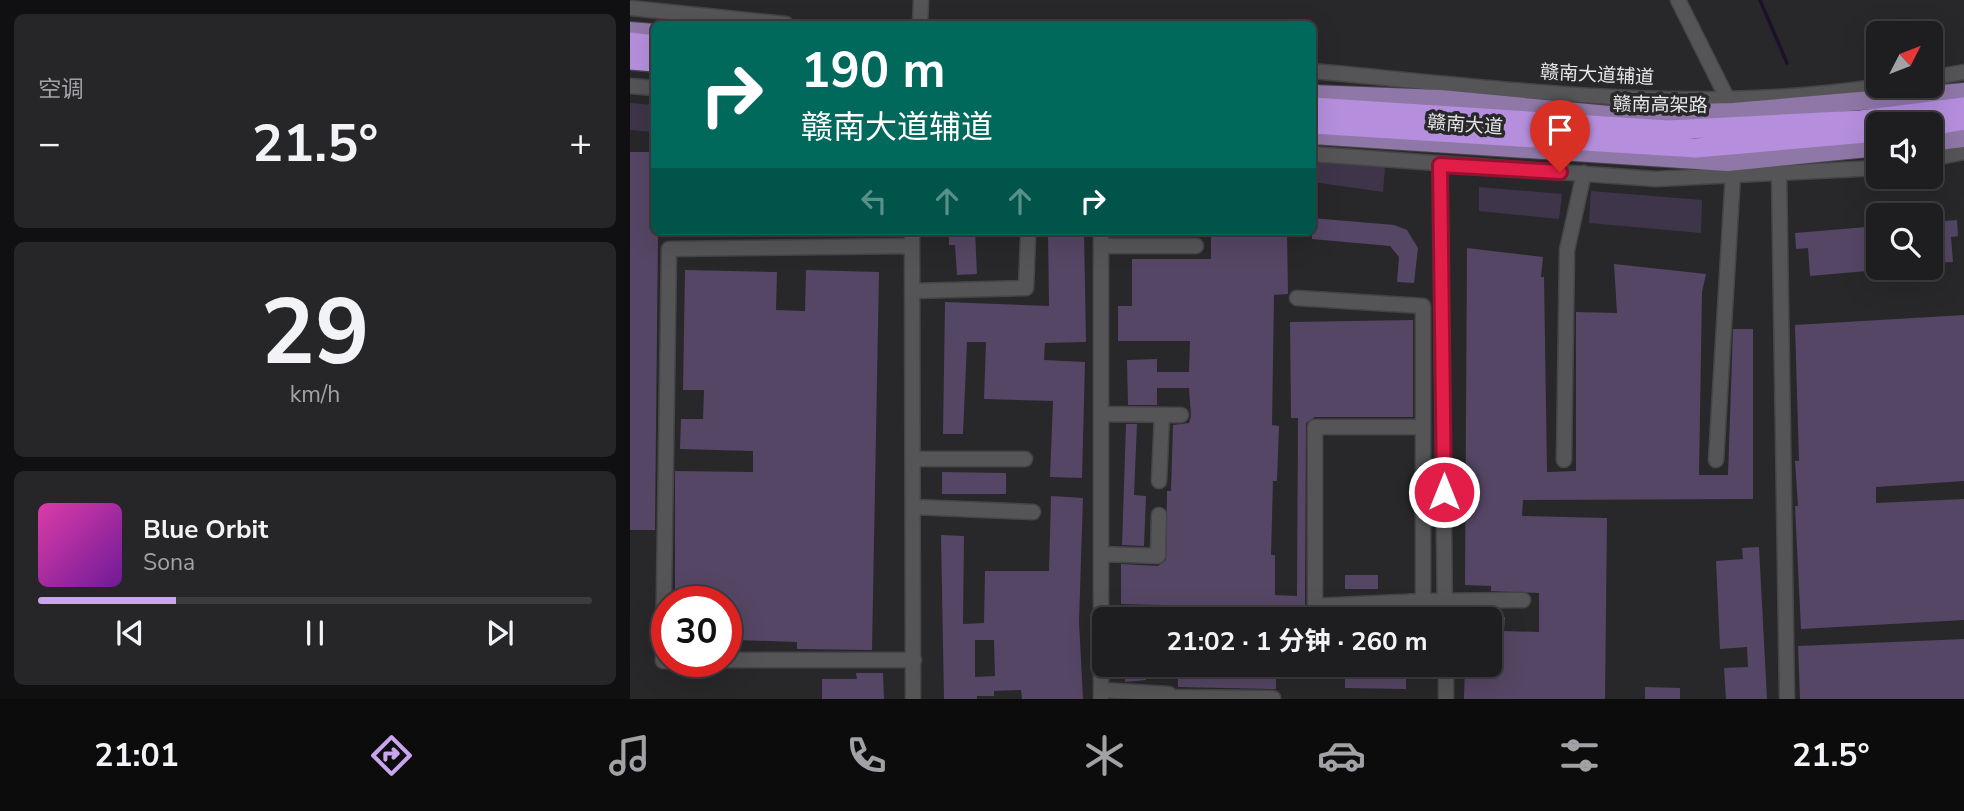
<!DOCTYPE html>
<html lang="zh">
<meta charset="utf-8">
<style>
:root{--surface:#1e1d20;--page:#262629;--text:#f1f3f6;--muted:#a1a2a5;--line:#3c3b3e;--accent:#c8a5ee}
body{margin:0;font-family:"Nunito Sans","Noto Sans SC",sans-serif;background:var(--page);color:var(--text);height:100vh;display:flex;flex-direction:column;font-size:26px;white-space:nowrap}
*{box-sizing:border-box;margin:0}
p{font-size:23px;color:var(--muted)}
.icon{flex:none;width:38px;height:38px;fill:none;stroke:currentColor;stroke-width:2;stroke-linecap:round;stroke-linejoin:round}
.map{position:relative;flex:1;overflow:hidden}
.sheet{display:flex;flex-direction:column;gap:14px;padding:14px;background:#101012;width:630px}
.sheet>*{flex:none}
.top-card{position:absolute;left:21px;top:21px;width:665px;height:214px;border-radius:10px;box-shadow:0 7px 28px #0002,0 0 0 2px var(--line);background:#00695c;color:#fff;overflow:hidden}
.needle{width:46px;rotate:48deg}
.tools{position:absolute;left:1236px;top:21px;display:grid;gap:14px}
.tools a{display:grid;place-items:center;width:77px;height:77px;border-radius:10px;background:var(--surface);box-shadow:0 7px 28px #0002,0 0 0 2px var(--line);font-size:35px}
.speed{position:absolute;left:21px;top:586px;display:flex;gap:14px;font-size:35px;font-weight:700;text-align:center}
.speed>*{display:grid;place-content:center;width:91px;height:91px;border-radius:50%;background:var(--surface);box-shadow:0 7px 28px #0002,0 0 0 2px var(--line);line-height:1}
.speed .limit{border:10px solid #d22;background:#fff;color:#111}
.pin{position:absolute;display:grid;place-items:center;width:60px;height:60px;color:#fff;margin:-72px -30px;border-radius:50% 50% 50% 0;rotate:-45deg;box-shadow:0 0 7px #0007}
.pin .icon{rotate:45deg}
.me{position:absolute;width:77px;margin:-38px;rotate:0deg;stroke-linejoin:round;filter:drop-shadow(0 0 5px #0008)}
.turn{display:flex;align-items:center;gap:24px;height:147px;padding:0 35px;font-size:32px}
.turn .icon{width:91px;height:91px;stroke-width:2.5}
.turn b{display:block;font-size:49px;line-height:60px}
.lanes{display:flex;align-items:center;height:66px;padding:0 35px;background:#0003;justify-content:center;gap:35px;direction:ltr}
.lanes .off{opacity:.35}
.big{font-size:52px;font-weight:700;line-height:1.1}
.sheet .tile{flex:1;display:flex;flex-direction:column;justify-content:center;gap:10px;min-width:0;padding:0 24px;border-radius:10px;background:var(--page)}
.sheet .dial{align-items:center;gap:0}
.dial b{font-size:91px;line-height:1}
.song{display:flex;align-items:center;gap:21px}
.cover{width:84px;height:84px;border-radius:10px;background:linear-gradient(135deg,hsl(320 70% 55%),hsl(280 70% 35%))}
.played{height:7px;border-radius:4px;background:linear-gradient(90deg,var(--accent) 25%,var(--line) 25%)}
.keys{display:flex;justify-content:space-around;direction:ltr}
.heat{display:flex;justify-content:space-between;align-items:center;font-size:38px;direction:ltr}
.trip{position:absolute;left:462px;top:607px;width:410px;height:70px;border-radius:10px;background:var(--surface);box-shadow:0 7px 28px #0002,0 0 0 2px var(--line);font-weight:700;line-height:70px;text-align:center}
.menu{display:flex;height:112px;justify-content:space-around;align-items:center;background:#0c0c0d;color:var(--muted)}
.menu .icon{width:49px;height:49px}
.menu .on{color:var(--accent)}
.menu b{font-size:32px;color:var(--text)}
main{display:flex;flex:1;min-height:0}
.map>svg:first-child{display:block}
.green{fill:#3f354a}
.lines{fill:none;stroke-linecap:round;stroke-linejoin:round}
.stream{stroke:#1e102b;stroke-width:3.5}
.building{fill:#554665;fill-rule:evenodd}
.minor-casing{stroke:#454446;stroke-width:17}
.major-casing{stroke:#454446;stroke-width:20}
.highway-casing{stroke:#454446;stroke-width:22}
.minor{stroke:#555457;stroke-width:14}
.major{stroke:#8f77a7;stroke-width:18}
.highway{stroke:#b58fdd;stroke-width:19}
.route-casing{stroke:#92132f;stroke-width:18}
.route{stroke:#e11d48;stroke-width:12}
.labels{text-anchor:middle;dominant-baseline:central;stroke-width:7;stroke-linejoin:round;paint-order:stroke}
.street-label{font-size:19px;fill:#e8e7e9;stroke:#28272a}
</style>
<main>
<section class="sheet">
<div class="tile"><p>空调</p>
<div class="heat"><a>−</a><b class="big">21.5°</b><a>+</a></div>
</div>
<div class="tile dial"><b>29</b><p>km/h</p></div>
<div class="tile">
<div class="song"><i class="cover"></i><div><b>Blue Orbit</b><p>Sona</p></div></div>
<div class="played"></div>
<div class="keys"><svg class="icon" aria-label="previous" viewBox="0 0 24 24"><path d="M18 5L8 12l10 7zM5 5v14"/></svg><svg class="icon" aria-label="pause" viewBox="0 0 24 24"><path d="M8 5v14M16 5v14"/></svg><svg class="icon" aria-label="next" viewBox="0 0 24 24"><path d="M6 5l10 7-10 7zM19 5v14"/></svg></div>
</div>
</section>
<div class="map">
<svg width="1334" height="699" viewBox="0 0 1334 699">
<rect width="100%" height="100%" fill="#28272a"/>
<path class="green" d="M0,103L24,105V132L0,130Z
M683,160L755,167L753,192L683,182Z
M849,187L932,194L929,219L849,211Z
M961,191L1072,200L1071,233L959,223Z"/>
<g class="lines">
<path class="stream" d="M1130,0L1157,63"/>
</g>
<path class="building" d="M0,152H24V231H28L25,530H0Z
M682,218L764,225L777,230L788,248L784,283L767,282L769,257L760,246L682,239Z
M1327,220L1328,236L1321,237L1323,262L1300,263V222Z
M1248,226V270L1180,276L1178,248L1166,249L1165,233Z
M319,231H345L347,274L327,275L325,245H319Z
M418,231H454L456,342L415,343L414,360L455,362L452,478L420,477L423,401L354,399L356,342H337L333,434H313L315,302L419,306Z
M588,231H657L658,294L644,295L642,425L649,426L647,481H643L641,555H645V595L667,596L668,418H661L660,322L783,320V417H685L676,423L675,606L682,620L534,616V605L491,604V564L528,566L536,560L537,491H541L543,425L559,423L561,416L559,388H527V405H498L497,360L527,359V372H559L560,341H488V306H502V259H581V235H588Z
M837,248L913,257L911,277H914L917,472L946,471V312L987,313L984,264L1076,274L1072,292L1069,475H1098L1103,329H1123V499L893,500L892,516L977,518L975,699H834L835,665H859V616L875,617L874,631L909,632V593L861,591V586L835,585Z
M55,270L147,272L146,310L175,311L176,270L249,272L242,650L167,649V642L108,640V626H96V602H45V471L123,472V451L50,449L51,419H73L74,390H53Z
M1334,315V481L1246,487V503L1334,499V620L1171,629L1165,506H1168L1165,461H1169L1165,325Z
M496,424H507L504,495L516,496L514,546L492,545Z
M312,472L376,473V494H312Z
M421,496L453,498L449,622L453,699H392L391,690L364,691V696H347V699H314L311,535L334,536L333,624L354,623L355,571H419ZM345,640H364L365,676L345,677Z
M1129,547L1137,699H1096L1094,668L1118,667L1117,647L1090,649L1086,561L1113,559L1112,548Z
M715,575H748V589H715Z
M1334,639V699H1170L1168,646Z
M494,665H515L516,680L495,682Z
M548,665H646V689L548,687Z
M665,665H791V678H776V689L715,688V678L665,677Z
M226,673H253L254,699H192V679H227Z
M1015,687L1050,688V699H1015Z"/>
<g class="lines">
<defs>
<path id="minor" d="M1048,0L1096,96
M0,8L156,24
M290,24L291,0
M682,71C869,88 1064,116 1251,86
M1300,78L1334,72
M0,86L24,88
M682,154L1026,179L1248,168
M1300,159L1334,152
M810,165L815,620
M1149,173L1157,699
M282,231L283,699
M471,231V699
M471,246H566
M282,291L396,288L398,238
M667,298L793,306V601L893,600
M471,414L551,415
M283,459H395
M934,460L937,250L954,173
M1086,460L1103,174
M529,481L532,415
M283,507L403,512
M471,554L528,556L529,515
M793,601L685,606V427H793
M96,660H284
M37,661H33L39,249L282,246
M816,665V699
M471,690L539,694V699
M539,697L643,698"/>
<path id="major" d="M0,31L24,33
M682,94L810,99L979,115L1103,112L1334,92
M682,135L1098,162L1248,147
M1300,142L1334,138"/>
<path id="highway" d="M0,42L24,45
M0,60L24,62
M682,107L1038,130L1231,120L1334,107
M682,124L1066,148L1248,132
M1300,126L1334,120"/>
</defs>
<use href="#minor" class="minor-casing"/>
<use href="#major" class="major-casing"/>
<use href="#highway" class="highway-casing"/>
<use href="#minor" class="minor"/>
<use href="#major" class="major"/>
<use href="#highway" class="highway"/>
</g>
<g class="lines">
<defs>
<path id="route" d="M814,492L810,165L930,172"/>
</defs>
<use href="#route" class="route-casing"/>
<use href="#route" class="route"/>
</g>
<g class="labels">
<g class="street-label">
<text transform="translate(967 75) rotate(3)">赣南大道辅道</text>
<text transform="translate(1030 105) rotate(1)">赣南高架路</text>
<text transform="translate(835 125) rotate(4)">赣南大道</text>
</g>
</g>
</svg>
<div class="tools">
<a><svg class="needle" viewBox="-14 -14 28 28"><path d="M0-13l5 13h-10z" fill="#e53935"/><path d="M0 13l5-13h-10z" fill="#a1a2a5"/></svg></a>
<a><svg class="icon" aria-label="sound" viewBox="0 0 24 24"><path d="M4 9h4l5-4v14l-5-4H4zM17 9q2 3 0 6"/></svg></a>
<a><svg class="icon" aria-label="search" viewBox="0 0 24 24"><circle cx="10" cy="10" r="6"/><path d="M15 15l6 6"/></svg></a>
</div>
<div class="speed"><div class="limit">30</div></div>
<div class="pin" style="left:930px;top:172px;background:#d93025"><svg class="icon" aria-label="arrive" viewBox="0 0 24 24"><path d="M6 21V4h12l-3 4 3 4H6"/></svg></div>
<svg class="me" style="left:814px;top:492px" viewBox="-20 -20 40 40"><circle r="17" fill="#e11d48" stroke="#fff" stroke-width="3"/><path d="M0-11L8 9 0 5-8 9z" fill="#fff"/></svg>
<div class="trip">21:02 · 1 分钟 · 260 m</div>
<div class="top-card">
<div class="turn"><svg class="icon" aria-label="right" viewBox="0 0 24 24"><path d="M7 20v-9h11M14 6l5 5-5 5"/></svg><div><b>190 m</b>赣南大道辅道</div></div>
<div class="lanes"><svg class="icon off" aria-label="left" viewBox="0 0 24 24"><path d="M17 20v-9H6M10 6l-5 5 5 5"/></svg><svg class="icon off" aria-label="ahead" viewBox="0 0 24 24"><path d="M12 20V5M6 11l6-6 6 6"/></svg><svg class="icon off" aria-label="ahead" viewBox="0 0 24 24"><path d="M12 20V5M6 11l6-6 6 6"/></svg><svg class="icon" aria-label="right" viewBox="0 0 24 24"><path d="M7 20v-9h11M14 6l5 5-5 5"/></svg></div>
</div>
</div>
</main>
<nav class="menu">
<b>21:01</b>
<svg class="icon on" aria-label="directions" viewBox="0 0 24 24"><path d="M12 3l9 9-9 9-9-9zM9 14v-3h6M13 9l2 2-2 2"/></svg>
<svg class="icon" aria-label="music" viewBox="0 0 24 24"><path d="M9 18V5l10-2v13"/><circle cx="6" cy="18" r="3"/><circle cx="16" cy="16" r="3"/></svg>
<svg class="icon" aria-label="phone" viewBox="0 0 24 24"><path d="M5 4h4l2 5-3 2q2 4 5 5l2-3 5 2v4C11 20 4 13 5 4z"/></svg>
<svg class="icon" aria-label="climate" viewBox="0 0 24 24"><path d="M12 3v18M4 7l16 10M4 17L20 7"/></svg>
<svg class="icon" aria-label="car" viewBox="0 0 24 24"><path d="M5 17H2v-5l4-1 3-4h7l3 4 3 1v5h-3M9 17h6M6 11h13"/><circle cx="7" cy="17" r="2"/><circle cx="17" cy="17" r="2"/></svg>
<svg class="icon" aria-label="filters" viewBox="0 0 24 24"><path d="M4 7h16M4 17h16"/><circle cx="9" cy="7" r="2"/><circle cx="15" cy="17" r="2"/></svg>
<b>21.5°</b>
</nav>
